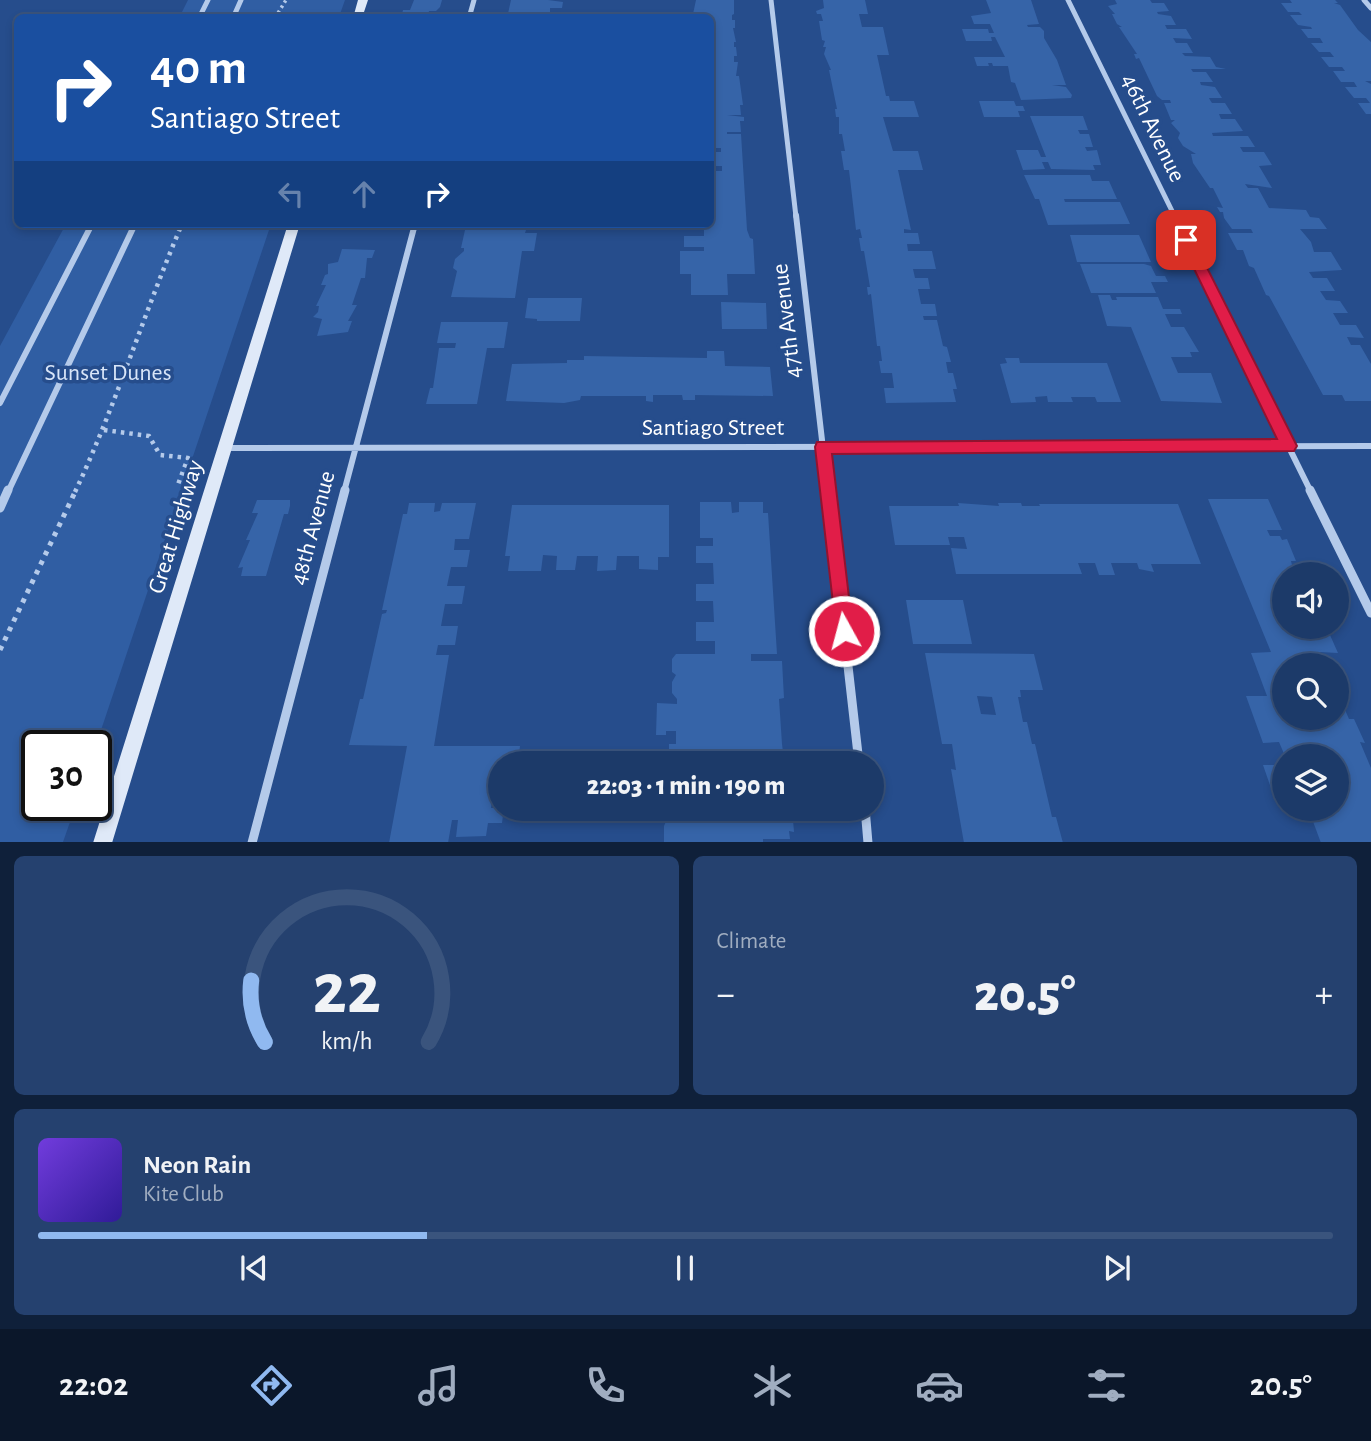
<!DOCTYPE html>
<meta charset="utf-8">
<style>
:root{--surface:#1c3a69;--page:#25416f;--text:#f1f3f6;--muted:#a0adc0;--line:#3a547d;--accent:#90b9f0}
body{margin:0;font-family:"Alegreya Sans",sans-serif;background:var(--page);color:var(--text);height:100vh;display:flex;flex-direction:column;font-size:26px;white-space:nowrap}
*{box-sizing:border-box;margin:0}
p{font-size:23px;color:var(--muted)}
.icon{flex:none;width:38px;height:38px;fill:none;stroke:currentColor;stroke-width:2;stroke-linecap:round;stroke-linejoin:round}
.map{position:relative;height:842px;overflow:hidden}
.sheet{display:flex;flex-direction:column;gap:14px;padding:14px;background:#0f203a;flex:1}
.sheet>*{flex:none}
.banner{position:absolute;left:14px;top:14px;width:700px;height:214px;border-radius:10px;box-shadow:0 4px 10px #0003,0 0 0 2px var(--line);background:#1a4fa0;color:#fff;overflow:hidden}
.tools{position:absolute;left:1272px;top:562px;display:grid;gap:14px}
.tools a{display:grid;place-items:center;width:77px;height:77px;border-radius:50%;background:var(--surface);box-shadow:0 4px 10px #0003,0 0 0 2px var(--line);font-size:35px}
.speed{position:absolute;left:21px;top:730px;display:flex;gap:14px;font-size:35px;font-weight:700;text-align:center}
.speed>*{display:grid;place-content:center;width:91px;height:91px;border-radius:50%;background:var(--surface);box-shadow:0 4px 10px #0003,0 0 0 2px var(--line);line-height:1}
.speed .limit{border:4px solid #111;border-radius:10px;background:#fff;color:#111}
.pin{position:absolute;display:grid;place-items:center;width:60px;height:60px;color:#fff;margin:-30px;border-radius:14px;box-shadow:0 4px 10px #0006}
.me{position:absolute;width:77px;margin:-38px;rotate:353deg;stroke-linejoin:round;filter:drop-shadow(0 0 5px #0008)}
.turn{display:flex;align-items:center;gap:24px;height:147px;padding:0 21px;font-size:32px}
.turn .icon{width:91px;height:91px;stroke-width:2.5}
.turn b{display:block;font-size:49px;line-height:60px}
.lanes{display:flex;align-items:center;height:66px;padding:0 21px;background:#0003;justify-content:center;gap:35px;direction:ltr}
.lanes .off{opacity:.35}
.big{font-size:52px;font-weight:800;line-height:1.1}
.sheet .card{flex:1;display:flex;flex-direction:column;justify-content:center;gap:10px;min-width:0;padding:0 24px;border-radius:10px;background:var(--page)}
.sheet .dial{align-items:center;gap:0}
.dial svg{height:182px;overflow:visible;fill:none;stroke:var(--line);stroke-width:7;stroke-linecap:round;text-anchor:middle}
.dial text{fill:var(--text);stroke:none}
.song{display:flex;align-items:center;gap:21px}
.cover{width:84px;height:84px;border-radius:10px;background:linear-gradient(135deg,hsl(260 70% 55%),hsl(250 70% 35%))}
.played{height:7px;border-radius:4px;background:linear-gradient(90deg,var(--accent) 30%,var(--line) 30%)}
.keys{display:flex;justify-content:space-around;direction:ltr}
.heat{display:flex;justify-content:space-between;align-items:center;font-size:38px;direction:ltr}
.sheet .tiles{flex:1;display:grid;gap:14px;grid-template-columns:1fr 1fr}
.card:last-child{grid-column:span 2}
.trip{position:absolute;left:488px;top:751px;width:396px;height:70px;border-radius:35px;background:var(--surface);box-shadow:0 4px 10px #0003,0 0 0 2px var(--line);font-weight:800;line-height:70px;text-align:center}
.dock{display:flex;height:112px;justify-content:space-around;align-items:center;background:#0b172a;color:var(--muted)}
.dock .icon{width:49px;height:49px}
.dock .selected{color:var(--accent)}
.dock b{font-size:32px;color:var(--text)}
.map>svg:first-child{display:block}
.green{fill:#305ea3}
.building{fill:#3664a8;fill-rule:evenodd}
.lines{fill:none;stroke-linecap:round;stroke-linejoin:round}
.path-far2{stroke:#b4caea;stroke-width:3.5;stroke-dasharray:2.5 3.5;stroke-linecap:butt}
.path-far1{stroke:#b4caea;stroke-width:4.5;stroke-dasharray:3.5 5;stroke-linecap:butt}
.path{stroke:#b4caea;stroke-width:5;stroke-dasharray:4.5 6;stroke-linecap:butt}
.street-far2{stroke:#b4caea;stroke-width:5}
.street-far1{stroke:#b4caea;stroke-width:6}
.street{stroke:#b4caea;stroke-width:9}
.secondary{fill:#dfe9f8;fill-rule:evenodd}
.route{fill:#e11d48;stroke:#92132f;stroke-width:2}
.labels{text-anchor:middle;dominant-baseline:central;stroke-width:7;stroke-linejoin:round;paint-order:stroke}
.street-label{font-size:24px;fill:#fff;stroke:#264d8c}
.park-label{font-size:24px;fill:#d8e5f8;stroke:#264d8c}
</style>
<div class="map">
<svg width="1371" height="843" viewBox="0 0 1371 843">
<rect width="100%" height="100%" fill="#264d8c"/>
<path class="green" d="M188,0H345L339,17L179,18Z
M66,224H271L96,745L37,746V805H76L63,842L0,843V346Z"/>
<path class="building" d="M414,0H442L440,7L436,11H429L427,18H401L403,10H410Z
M511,0H548L563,2L562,8H550V12H546L549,18H507Z
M696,0H734V14L732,15V20H735V28H733L736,42H734V47H736L737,56H734V62H738L736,76H739L743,105H740L741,115H727L744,117V121H740L741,132H727V134H741L747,230L750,238L753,239L755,274H727L728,295H691V274H680V251H704V247H684V236H704V230H697V224H710V171H722V166H710V152H721V148H710V18H697V15L693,14Z
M823,0H865L868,14H859L862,27H883L889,55H877L886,96H889L890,101H914L919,117H883L893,151H918L923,170H898L911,230L904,229V233H918L920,244H907L908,251H932L936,269H913L915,278H928L930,289H918L921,304H935L937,316H923L924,320H937L943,346L947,347L951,362H946L948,373H953L957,389H953L956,402L886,403L884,388H894L892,373H881L879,361H882L880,346H877L871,294L868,295L867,287H870L864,251H861L859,238H862L860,229L856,230L849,170H844L841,151H845L842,134H839V117H836L835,109H837L829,70H831L824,54L826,47H823L825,41L822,40L819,21H823L821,14H817L816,11L824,8Z
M986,0H1031L1039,24L1027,25L1028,27H1040L1044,31V38L1057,60L1066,85H1052L1066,87L1072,95L1071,98L1021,100L1015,83L1011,82L1008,66H993L992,63H988L989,66H977L974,57H1005L995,37H991L992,41H966L962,29H988L989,33H994L990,24H974L971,16L991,13Z
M1115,0H1150L1152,3H1164L1169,11L1157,12L1158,14L1171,16L1176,25H1165L1167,29H1186L1192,39L1173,38L1176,43H1187L1193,53H1182L1185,56L1210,57L1216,67L1226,69H1191L1193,72H1206L1213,82H1200L1201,85L1215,87L1222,98H1209L1210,100L1212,103H1225L1232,114H1219L1221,119H1235L1243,131L1212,133L1213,136H1248L1255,147H1240L1243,152H1264L1272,165L1259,166L1272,188L1245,184L1248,188H1258L1269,208L1306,210L1310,217L1319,218L1327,229H1300L1311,242L1314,252H1331L1342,270L1309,272L1313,278H1327L1335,291H1320L1326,300L1340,301L1348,313H1333L1340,325H1356L1364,338L1347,337L1351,345H1360L1371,364V401H1345L1342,395H1323L1269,296L1266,295L1254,268L1249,266L1243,250H1237L1228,233H1253L1251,229H1232L1224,218L1223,212H1220L1217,207L1223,208L1213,188H1210L1193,163L1191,154H1196L1183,146L1178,138L1180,133L1171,123L1175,120H1171L1164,103H1171L1170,100H1162L1157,96L1139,58L1136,59L1134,54H1137L1119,27H1122L1117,24L1112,14H1115L1108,6L1117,4Z
M1290,0H1335L1338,3H1334L1340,5L1358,30L1371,42V81H1365L1371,84V114H1366L1358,103H1370L1366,98H1354L1345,87H1357L1354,82H1341L1333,71H1345L1342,67H1329L1321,57H1334L1330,52H1319L1311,43H1323L1320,38H1308L1301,29H1312L1311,27L1298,25L1290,15H1302L1299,12H1288L1281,3H1292Z
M979,101H1014L1016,106H1023L1025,111H1018L1020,117H984Z
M1030,116H1083L1088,130H1078L1080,134H1089L1093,147H1085L1087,151L1097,150L1101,165H1093L1095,170L1051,169L1048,162H1042L1045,169L1023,170L1016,150H1038L1041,157H1046Z
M1024,175H1090L1092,181H1109L1117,199H1064L1065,202H1120L1130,224L1048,225L1039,199H1035Z
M479,224H520L521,230H526L525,233H537L534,251H522L515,298L451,297L457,271L453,268L455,259L464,251V248H461L465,230L507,228H479Z
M1070,235H1139L1151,262H1077Z
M342,249L375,250L372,258H367L365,278H361L352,305H357L348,321H352L348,332L317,336L322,319L313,317L318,312L319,306H316L326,285H321L325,275L328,274V264L338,262Z
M1080,264H1144L1151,266L1156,276H1165L1168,282H1151L1156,293H1091Z
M1098,295H1110L1112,300H1117L1116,297H1158L1163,309H1180L1182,314H1165L1171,327H1184L1199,352H1190L1192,357H1171L1178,373H1211L1222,403L1161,401L1131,327L1107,326Z
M528,298H582L580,321H537V319L525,318Z
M721,302L766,303L767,329H722Z
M441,322H508L504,348H487L477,404H426L430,388H433L439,348H455L456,343H437Z
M707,351H724L725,366L770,367L773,396L695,395V400H683L682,395H653V402L646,401V396H581L580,400L564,403L506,401L512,364L567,363V360H584V356L707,358Z
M1005,358H1019L1020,363H1107L1121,402H1097L1095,397H1071L1073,402H1048L1047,396L1035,397L1036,402L1011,403L1000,364L1007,363Z
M1208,499H1268L1282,530H1267L1270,536H1280L1282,540L1287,539L1296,561H1291L1292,565H1296L1302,574H1284V626H1326L1338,653L1320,652L1325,665H1284V718H1337V679L1344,696H1339L1349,719H1354L1365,743L1360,742L1371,768V843H1321L1308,808H1337V756H1285L1279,742L1263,743L1246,696H1267L1251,653L1271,652Z
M257,500H290V506L288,514H284L266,576H241L243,567L238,568L250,540H246L258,513H252Z
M700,502H731L732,513L739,512V502H763V513H768L777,654H751V661H782L784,698L779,699L782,744L783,752H788L789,763H669V744H676V731H666V735H656L657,703L677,704V699L672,693V682L676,675L672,672V659L676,654H715V641H696V622H714L713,601H696V584H714L713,563H696V546H713V538H700Z
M409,503H435L434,512L440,511L442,503H476L469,539H455L454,550H470L467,567H451L447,586H465L462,604H445L441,626H458L455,645H438L436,655H449L434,746H520L518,763H500V771H496L491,808H504L502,823H488L486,836L456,837L458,820H452L448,843H389L407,746L349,745L360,699H363L382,614L386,613L387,610H382L403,514H407Z
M958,503L999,506L998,503H1021L1022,506H1040L1039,504H1178L1201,564H1151L1154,572L1139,569L1137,563H1111L1115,575H1099L1095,563H1078L1082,574H956L951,548L967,549L964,537H948L950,545H895L889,506H959Z
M512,505H669V557H658V570L639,569V556H617L616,570L597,571L598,556H577L575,570H556L557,556L543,555L541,571H508L510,556H505Z
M906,600H963L972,644H913Z
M925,653L1034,654L1043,690H1020L1021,697H1018L1023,722H1027L1032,744H1035L1052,817H1056L1063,843H964L951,769L956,770L952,744H942ZM977,696L992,697L996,715L981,714Z
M1263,765H1284V791H1272Z
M664,808H792L794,832L789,831L790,839H763V843H664V826L668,817Z"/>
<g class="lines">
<path class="path-far2" d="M275,18L286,0"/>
<path class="path-far1" d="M104,430L149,436L160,455L188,458L177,487
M75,492C116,405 144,313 182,224"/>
<path class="path" d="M0,650L76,490"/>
<path class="street-far2" d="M771,0L796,217
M1068,0L1175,217
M1364,0L1371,8
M199,18L208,0
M233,18L241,0
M469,18L474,0"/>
<path class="street-far1" d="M796,215L828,492
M1174,215L1311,492
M0,403L92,224
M224,448L1371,446
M8,492L135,224
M344,492L415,224"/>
<path class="street" d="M828,490L859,763
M1310,490L1371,613
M0,508L8,490
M865,808L868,843
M252,843L345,490"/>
<path class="secondary" d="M358,0H368L362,18H353Z
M288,224H300L112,843H93Z"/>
</g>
<path class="route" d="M1186,235L1193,240L1297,446L1294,451L832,454L853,631L851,638L844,640L837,638L815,447L817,442L1277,439L1180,240Z"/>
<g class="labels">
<g class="street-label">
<text transform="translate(1153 128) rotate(64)">46th Avenue</text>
<text transform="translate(787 321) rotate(-97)">47th Avenue</text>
<text x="713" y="428">Santiago Street</text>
<text transform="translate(176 527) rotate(-73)">Great Highway</text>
<text transform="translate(313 528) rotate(-75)">48th Avenue</text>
</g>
<g class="park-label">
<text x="108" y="373">Sunset Dunes</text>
</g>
</g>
</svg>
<div class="tools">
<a><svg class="icon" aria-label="sound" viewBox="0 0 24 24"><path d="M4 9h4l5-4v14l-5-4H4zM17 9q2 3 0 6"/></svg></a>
<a><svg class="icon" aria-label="search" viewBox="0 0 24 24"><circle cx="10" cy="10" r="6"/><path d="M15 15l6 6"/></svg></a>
<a><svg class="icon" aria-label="layers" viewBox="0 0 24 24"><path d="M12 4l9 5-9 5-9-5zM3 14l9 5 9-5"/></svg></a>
</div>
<div class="speed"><div class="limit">30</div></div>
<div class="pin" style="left:1186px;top:240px;background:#d93025"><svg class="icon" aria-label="arrive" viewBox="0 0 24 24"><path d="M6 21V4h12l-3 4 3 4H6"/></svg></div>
<svg class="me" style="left:844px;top:631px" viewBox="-20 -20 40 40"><circle r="17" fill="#e11d48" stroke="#fff" stroke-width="3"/><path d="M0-11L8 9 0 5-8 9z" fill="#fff"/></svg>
<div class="trip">22:03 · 1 min · 190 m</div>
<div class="banner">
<div class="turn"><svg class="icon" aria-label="right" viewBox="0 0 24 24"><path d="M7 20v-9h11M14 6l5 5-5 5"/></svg><div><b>40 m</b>Santiago Street</div></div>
<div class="lanes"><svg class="icon off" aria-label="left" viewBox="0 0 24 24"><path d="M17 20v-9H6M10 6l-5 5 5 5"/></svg><svg class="icon off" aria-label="ahead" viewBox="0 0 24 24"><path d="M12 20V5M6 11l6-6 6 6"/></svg><svg class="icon" aria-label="right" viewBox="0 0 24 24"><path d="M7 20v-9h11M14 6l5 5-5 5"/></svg></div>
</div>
</div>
<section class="sheet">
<div class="tiles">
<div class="card dial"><svg viewBox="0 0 100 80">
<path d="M14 69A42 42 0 1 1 86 69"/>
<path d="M14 69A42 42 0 0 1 8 42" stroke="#90b9f0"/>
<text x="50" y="56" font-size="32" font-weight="700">22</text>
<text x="50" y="72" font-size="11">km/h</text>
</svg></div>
<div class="card"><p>Climate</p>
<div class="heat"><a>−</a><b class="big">20.5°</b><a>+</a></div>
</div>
<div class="card">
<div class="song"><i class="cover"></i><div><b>Neon Rain</b><p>Kite Club</p></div></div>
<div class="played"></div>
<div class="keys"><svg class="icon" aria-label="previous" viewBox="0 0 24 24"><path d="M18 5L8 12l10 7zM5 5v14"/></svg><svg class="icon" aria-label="pause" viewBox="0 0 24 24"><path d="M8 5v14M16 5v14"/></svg><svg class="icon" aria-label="next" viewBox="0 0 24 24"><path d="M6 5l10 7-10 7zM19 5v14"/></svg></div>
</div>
</div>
</section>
<nav class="dock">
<b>22:02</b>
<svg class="icon selected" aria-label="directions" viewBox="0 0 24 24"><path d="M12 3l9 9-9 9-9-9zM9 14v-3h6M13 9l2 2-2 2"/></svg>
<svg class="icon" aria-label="music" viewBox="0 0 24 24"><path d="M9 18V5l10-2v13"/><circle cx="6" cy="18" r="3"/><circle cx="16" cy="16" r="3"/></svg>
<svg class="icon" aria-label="phone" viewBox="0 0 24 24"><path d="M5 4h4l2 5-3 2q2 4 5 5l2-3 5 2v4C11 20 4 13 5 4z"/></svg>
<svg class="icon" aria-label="climate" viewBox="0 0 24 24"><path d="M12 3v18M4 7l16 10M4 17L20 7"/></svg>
<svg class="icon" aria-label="car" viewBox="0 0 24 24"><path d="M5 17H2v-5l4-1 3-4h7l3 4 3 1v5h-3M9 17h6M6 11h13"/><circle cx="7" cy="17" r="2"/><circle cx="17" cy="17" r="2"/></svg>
<svg class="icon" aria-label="filters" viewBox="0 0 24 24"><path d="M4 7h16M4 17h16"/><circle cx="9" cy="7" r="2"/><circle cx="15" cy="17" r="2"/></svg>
<b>20.5°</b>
</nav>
